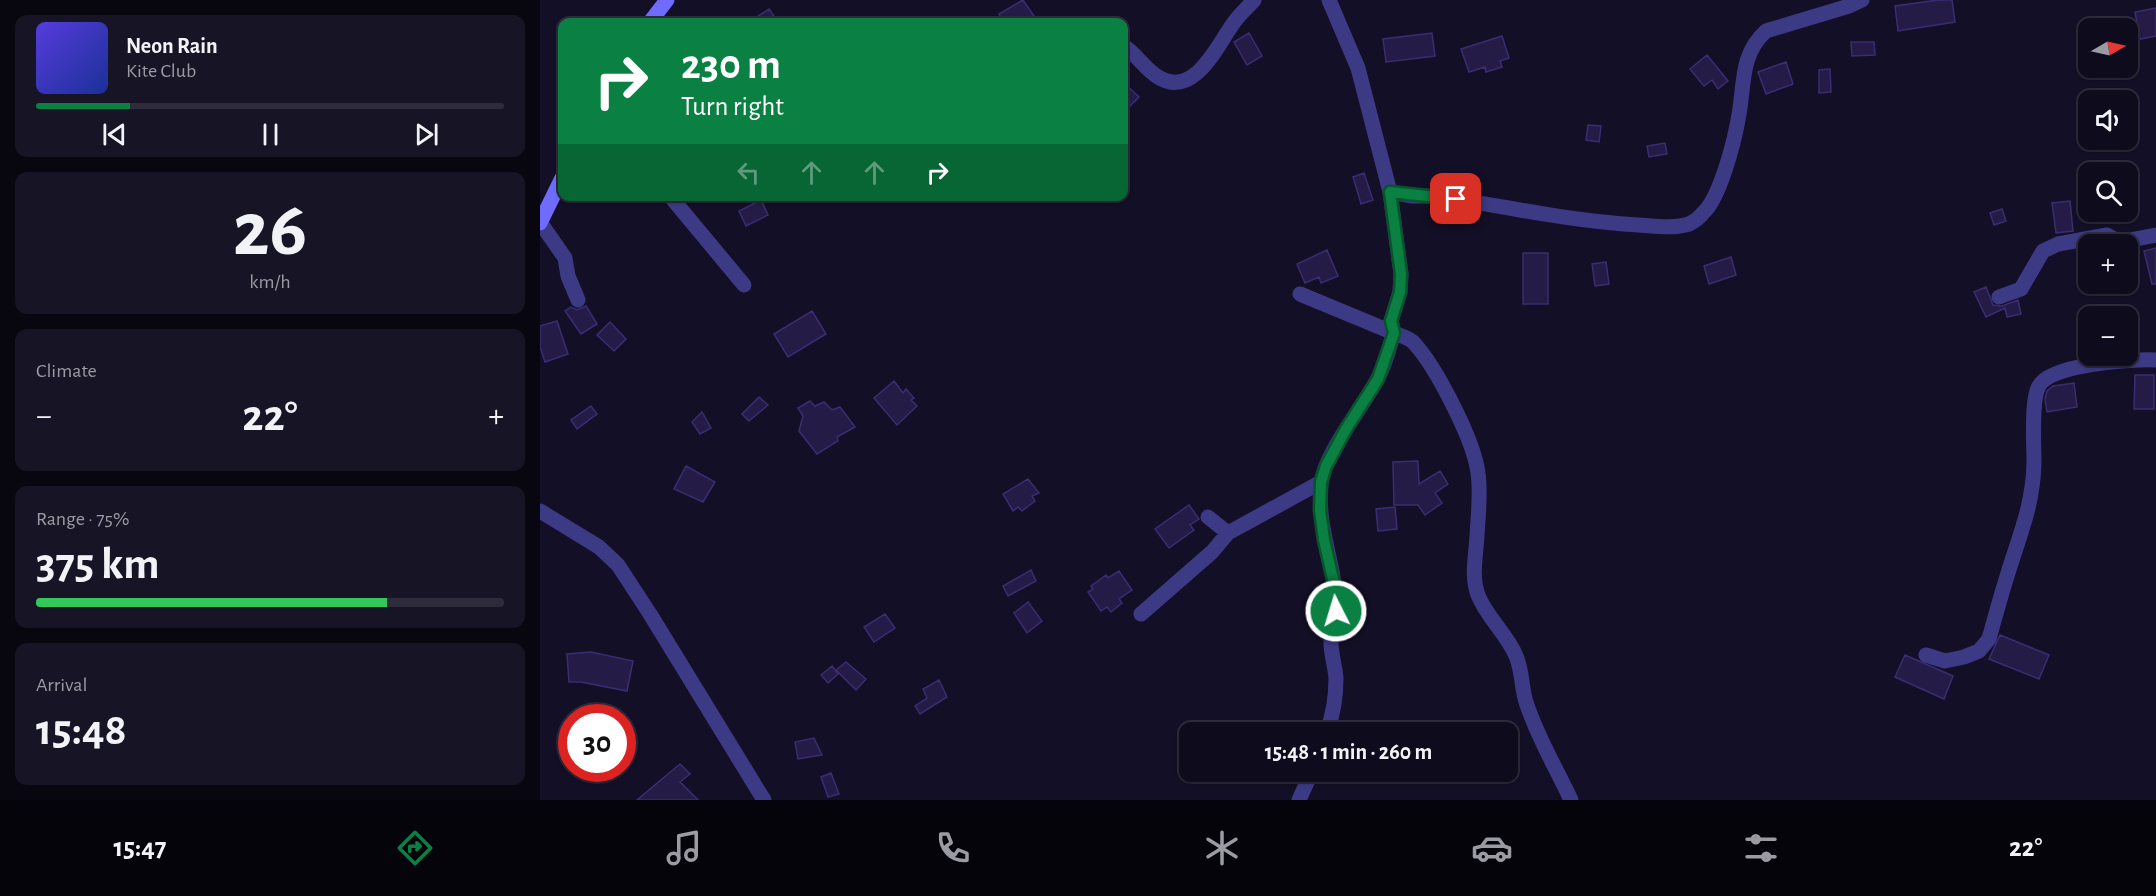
<!DOCTYPE html>
<meta charset="utf-8">
<style>
:root{--surface:#0e0b1c;--page:#171425;--text:#f1f3f6;--muted:#9b9ba3;--line:#2e2b3b;--accent:#0b8043}
body{margin:0;font-family:"Alegreya Sans",sans-serif;background:var(--page);color:var(--text);height:100vh;display:flex;flex-direction:column;font-size:22px;white-space:nowrap}
*{box-sizing:border-box;margin:0}
p{font-size:20px;color:var(--muted)}
.icon{flex:none;width:33px;height:33px;fill:none;stroke:currentColor;stroke-width:2;stroke-linecap:round;stroke-linejoin:round}
.map{position:relative;flex:1;overflow:hidden}
.panel{display:flex;flex-direction:column;gap:15px;padding:15px;background:#08060f;width:540px}
.panel>*{flex:none}
.top-card{position:absolute;left:18px;top:18px;width:570px;height:183px;border-radius:12px;box-shadow:0 2px 4px #0004,0 0 0 2px var(--line);background:#0b8043;color:#fff;overflow:hidden}
.needle{width:39px;rotate:81deg}
.controls{position:absolute;left:1538px;top:18px;display:grid;gap:12px}
.controls a{display:grid;place-items:center;width:60px;height:60px;border-radius:12px;background:var(--surface);box-shadow:0 2px 4px #0004,0 0 0 2px var(--line);font-size:30px}
.speed{position:absolute;left:18px;top:704px;display:flex;gap:12px;font-size:30px;font-weight:700;text-align:center}
.speed>*{display:grid;place-content:center;width:78px;height:78px;border-radius:50%;background:var(--surface);box-shadow:0 2px 4px #0004,0 0 0 2px var(--line);line-height:1}
.speed .limit{border:9px solid #d22;background:#fff;color:#111}
.pin{position:absolute;display:grid;place-items:center;width:51px;height:51px;color:#fff;margin:-26px;border-radius:12px;box-shadow:0 3px 9px #0006}
.me{position:absolute;width:66px;margin:-33px;rotate:355deg;stroke-linejoin:round;filter:drop-shadow(0 0 4px #0008)}
.turn{display:flex;align-items:center;gap:21px;height:126px;padding:0 24px;font-size:27px}
.turn .icon{width:78px;height:78px;stroke-width:2.5}
.turn b{display:block;font-size:42px;line-height:51px}
.lanes{display:flex;align-items:center;height:57px;padding:0 24px;background:#0003;justify-content:center;gap:30px;direction:ltr}
.lanes .off{opacity:.35}
.big{font-size:45px;font-weight:700;line-height:1.1}
.panel .tile{flex:1;display:flex;flex-direction:column;justify-content:center;gap:9px;min-width:0;padding:0 21px;border-radius:12px;background:var(--page)}
.panel .dial{align-items:center;gap:0}
.dial b{font-size:78px;line-height:1}
.song{display:flex;align-items:center;gap:18px}
.cover{width:72px;height:72px;border-radius:9px;background:linear-gradient(135deg,hsl(250 70% 55%),hsl(230 70% 35%))}
.played{height:6px;border-radius:3px;background:linear-gradient(90deg,var(--accent) 20%,var(--line) 20%)}
.keys{display:flex;justify-content:space-around;direction:ltr}
.heat{display:flex;justify-content:space-between;align-items:center;font-size:33px;direction:ltr}
.charge{height:9px;border-radius:4px;background:linear-gradient(90deg,#34c759 75%,var(--line) 0)}
.trip{position:absolute;left:639px;top:722px;width:339px;height:60px;border-radius:12px;background:var(--surface);box-shadow:0 2px 4px #0004,0 0 0 2px var(--line);font-weight:700;line-height:60px;text-align:center}
.dock{display:flex;height:96px;justify-content:space-around;align-items:center;background:#06040b;color:var(--muted)}
.dock .icon{width:42px;height:42px}
.dock .active{color:var(--accent)}
.dock b{font-size:27px;color:var(--text)}
main{display:flex;flex:1;min-height:0}
.map>svg:first-child{display:block}
.building{fill:#241b47;stroke:#3b2d73;stroke-width:1.5}
.lines{fill:none;stroke-linecap:round;stroke-linejoin:round}
.street{stroke:#3d3a85;stroke-width:15}
.secondary{stroke:#6f6bff;stroke-width:15}
.route-casing{stroke:#07532c;stroke-width:15}
.route{stroke:#0b8043;stroke-width:10}
</style>
<main>
<section class="panel">
<div class="tile">
<div class="song"><i class="cover"></i><div><b>Neon Rain</b><p>Kite Club</p></div></div>
<div class="played"></div>
<div class="keys"><svg class="icon" aria-label="previous" viewBox="0 0 24 24"><path d="M18 5L8 12l10 7zM5 5v14"/></svg><svg class="icon" aria-label="pause" viewBox="0 0 24 24"><path d="M8 5v14M16 5v14"/></svg><svg class="icon" aria-label="next" viewBox="0 0 24 24"><path d="M6 5l10 7-10 7zM19 5v14"/></svg></div>
</div>
<div class="tile dial"><b>26</b><p>km/h</p></div>
<div class="tile"><p>Climate</p>
<div class="heat"><a>−</a><b class="big">22°</b><a>+</a></div>
</div>
<div class="tile"><p>Range · 75%</p><b class="big">375 km</b><div class="charge"></div></div>
<div class="tile"><p>Arrival</p><b class="big">15:48</b></div>
</section>
<div class="map">
<svg width="1616" height="800" viewBox="0 0 1616 800">
<rect width="100%" height="100%" fill="#130f26"/>
<path class="building" d="M483,0L498,22H463L459,14Z
M1398,0H1412L1415,22L1358,31L1355,6Z
M1616,8V36L1600,39L1595,12Z
M229,9L238,22H209Z
M709,33L722,56L707,65L694,42Z
M892,33L895,56L846,62L843,39Z
M962,36L969,58L960,61L962,67L946,72L945,67L929,72L921,49Z
M1311,42H1334L1335,55L1312,56Z
M1167,55L1188,81L1178,89L1172,80L1164,86L1150,69Z
M1246,62L1253,84L1226,94L1218,72Z
M1290,69L1291,92L1279,93V70Z
M584,83L599,97L590,106L584,100Z
M1048,125L1061,126L1059,142L1046,140Z
M1125,143L1127,154L1109,157L1107,146Z
M824,173L833,200L821,204L813,177Z
M221,200L228,215L206,226L199,211Z
M1530,201L1533,231L1516,233L1512,203Z
M1462,209L1466,221L1454,225L1450,213Z
M1616,248V284H1612L1604,251Z
M787,250L798,276L781,283L779,277L765,283L757,264Z
M983,253H1008V304H983Z
M1191,257L1196,275L1169,284L1164,266Z
M1066,262L1069,284L1055,286L1052,264Z
M1446,287L1453,305L1462,306L1478,300L1481,314L1467,317L1465,308L1446,317L1434,292Z
M46,306L57,324L41,334L25,311L31,307L37,310Z
M272,311L286,334L248,357L234,334Z
M17,321L28,354L5,362L0,347V326Z
M70,322L86,339L74,351L57,335Z
M1595,375H1614V409H1594Z
M354,381L363,393L366,389L374,398L371,400L377,406L357,425L334,398Z
M1534,383L1537,407L1507,412L1505,399L1507,391L1513,386Z
M219,397L228,405L209,421L202,414Z
M270,401L275,406L284,402L292,410L300,407L315,427L297,437L298,441L277,454L259,431L263,416L258,408Z
M51,406L57,414L37,429L31,420Z
M162,412L171,428L160,434L152,422Z
M878,461L879,484L900,471L908,484L895,493L902,503L885,515L878,505H854L853,462Z
M146,466L175,482L163,502L134,489Z
M488,479L499,493L492,496L495,501L482,511L478,507L473,511L463,494Z
M649,505L659,519L650,525L654,530L629,548L615,529Z
M855,507L857,529L838,531L836,509Z
M491,570L496,581L468,596L463,586Z
M579,571L592,590L579,599L582,603L571,612L567,607L561,611L548,592L553,589L551,586L566,575L568,578Z
M488,602L502,621L487,633L474,613Z
M345,614L355,628L334,642L324,627Z
M1460,635L1509,655L1499,679L1449,659Z
M51,652L93,661L87,691L41,682H29L27,654Z
M1365,655L1413,676L1404,699L1355,677Z
M306,662L326,679L316,690L296,670Z
M292,666L298,674L288,683L281,675Z
M399,680L407,697L380,714L375,706L387,698L383,689Z
M274,738L282,755L258,759L255,742Z
M140,764L150,774L140,782L158,800H97Z
M39,768H72L73,771L43,779Z
M291,773L299,794L288,797L281,777Z"/>
<g class="lines">
<path class="street" d="M789,0L818,68L850,192L861,274L860,292L851,321L854,333C861,336 870,338 874,343C896,367 934,440 938,473C941,493 938,516 937,536C936,556 931,576 938,595C947,618 967,634 976,656C983,672 981,689 987,705C998,738 1016,768 1031,800
M584,46C596,54 605,69 618,77C655,100 678,43 695,21C701,13 708,7 714,0
M850,192L871,196H899C965,207 1032,221 1098,225C1115,226 1133,229 1149,224C1153,222 1160,217 1163,213C1180,198 1194,142 1198,120C1205,87 1199,55 1226,31L1309,6L1322,0
M130,196L204,285
M0,222L25,258L28,276L38,300
M760,294L854,333C849,348 845,366 837,380C822,408 784,454 781,484C777,520 790,553 795,588C797,605 792,621 791,638C790,651 795,665 796,678C796,697 793,715 787,732
M1459,297L1481,289L1503,251L1518,244L1567,235L1579,242L1616,235
M0,511L59,547L78,565L110,614L224,800
M668,517L688,533
M601,614L672,552L688,533L781,482
M1386,655L1405,661L1424,657L1439,651L1449,639C1455,617 1461,595 1468,573C1480,534 1493,505 1494,463C1494,446 1491,399 1499,386C1510,364 1593,359 1616,360
M759,800L772,771"/>
<path class="secondary" d="M110,22L127,0
M0,223L22,178"/>
</g>
<g class="lines">
<defs>
<path id="route" d="M796,611L795,588L784,540L780,510L781,482L786,466L806,429L838,379L854,333L851,321L860,292L861,274L850,192L916,199"/>
</defs>
<use href="#route" class="route-casing"/>
<use href="#route" class="route"/>
</g>
</svg>
<div class="controls">
<a><svg class="needle" viewBox="-14 -14 28 28"><path d="M0-13l5 13h-10z" fill="#e53935"/><path d="M0 13l5-13h-10z" fill="#9b9ba3"/></svg></a>
<a><svg class="icon" aria-label="sound" viewBox="0 0 24 24"><path d="M4 9h4l5-4v14l-5-4H4zM17 9q2 3 0 6"/></svg></a>
<a><svg class="icon" aria-label="search" viewBox="0 0 24 24"><circle cx="10" cy="10" r="6"/><path d="M15 15l6 6"/></svg></a>
<a>+</a>
<a>−</a>
</div>
<div class="speed"><div class="limit">30</div></div>
<div class="pin" style="left:916px;top:199px;background:#d93025"><svg class="icon" aria-label="arrive" viewBox="0 0 24 24"><path d="M6 21V4h12l-3 4 3 4H6"/></svg></div>
<svg class="me" style="left:796px;top:611px" viewBox="-20 -20 40 40"><circle r="17" fill="#0b8043" stroke="#fff" stroke-width="3"/><path d="M0-11L8 9 0 5-8 9z" fill="#fff"/></svg>
<div class="trip">15:48 · 1 min · 260 m</div>
<div class="top-card">
<div class="turn"><svg class="icon" aria-label="right" viewBox="0 0 24 24"><path d="M7 20v-9h11M14 6l5 5-5 5"/></svg><div><b>230 m</b>Turn right</div></div>
<div class="lanes"><svg class="icon off" aria-label="left" viewBox="0 0 24 24"><path d="M17 20v-9H6M10 6l-5 5 5 5"/></svg><svg class="icon off" aria-label="ahead" viewBox="0 0 24 24"><path d="M12 20V5M6 11l6-6 6 6"/></svg><svg class="icon off" aria-label="ahead" viewBox="0 0 24 24"><path d="M12 20V5M6 11l6-6 6 6"/></svg><svg class="icon" aria-label="right" viewBox="0 0 24 24"><path d="M7 20v-9h11M14 6l5 5-5 5"/></svg></div>
</div>
</div>
</main>
<nav class="dock">
<b>15:47</b>
<svg class="icon active" aria-label="directions" viewBox="0 0 24 24"><path d="M12 3l9 9-9 9-9-9zM9 14v-3h6M13 9l2 2-2 2"/></svg>
<svg class="icon" aria-label="music" viewBox="0 0 24 24"><path d="M9 18V5l10-2v13"/><circle cx="6" cy="18" r="3"/><circle cx="16" cy="16" r="3"/></svg>
<svg class="icon" aria-label="phone" viewBox="0 0 24 24"><path d="M5 4h4l2 5-3 2q2 4 5 5l2-3 5 2v4C11 20 4 13 5 4z"/></svg>
<svg class="icon" aria-label="climate" viewBox="0 0 24 24"><path d="M12 3v18M4 7l16 10M4 17L20 7"/></svg>
<svg class="icon" aria-label="car" viewBox="0 0 24 24"><path d="M5 17H2v-5l4-1 3-4h7l3 4 3 1v5h-3M9 17h6M6 11h13"/><circle cx="7" cy="17" r="2"/><circle cx="17" cy="17" r="2"/></svg>
<svg class="icon" aria-label="filters" viewBox="0 0 24 24"><path d="M4 7h16M4 17h16"/><circle cx="9" cy="7" r="2"/><circle cx="15" cy="17" r="2"/></svg>
<b>22°</b>
</nav>
